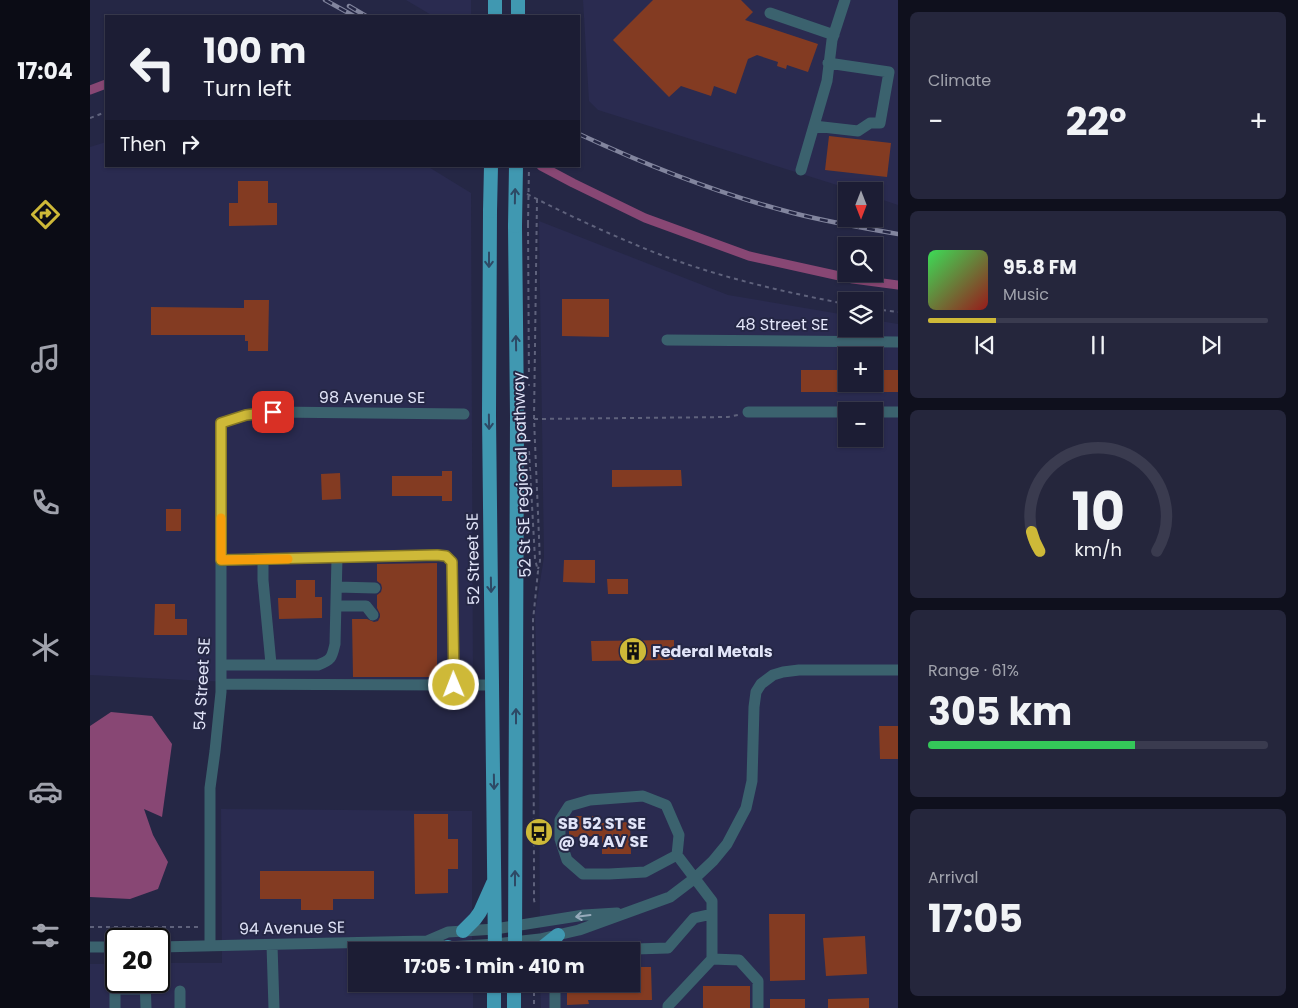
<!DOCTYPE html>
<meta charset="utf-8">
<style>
:root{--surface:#1c1d34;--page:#25263c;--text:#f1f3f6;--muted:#a0a2ac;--line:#3a3b4f;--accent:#ceb938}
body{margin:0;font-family:Poppins,sans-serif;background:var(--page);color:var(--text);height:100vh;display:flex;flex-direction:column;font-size:19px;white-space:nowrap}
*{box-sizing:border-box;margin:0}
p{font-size:16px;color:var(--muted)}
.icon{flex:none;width:28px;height:28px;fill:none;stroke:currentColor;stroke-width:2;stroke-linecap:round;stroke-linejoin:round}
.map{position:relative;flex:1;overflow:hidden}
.side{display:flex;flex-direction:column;gap:12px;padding:12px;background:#0f101d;width:400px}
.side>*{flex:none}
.banner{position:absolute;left:15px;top:15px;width:475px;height:152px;border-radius:0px;box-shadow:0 1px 4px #0004,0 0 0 1px var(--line);background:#1c1d34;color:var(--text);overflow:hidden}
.needle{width:32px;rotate:180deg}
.controls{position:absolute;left:748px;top:182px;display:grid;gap:10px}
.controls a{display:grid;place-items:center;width:45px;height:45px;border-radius:0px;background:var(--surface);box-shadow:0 1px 4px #0004,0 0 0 1px var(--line);font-size:25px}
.speed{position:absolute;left:15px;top:928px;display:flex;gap:10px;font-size:25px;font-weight:700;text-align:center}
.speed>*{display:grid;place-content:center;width:65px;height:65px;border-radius:50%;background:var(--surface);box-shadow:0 1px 4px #0004,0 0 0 1px var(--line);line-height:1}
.speed .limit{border:2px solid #111;border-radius:8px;background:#fff;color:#111}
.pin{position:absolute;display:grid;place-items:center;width:42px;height:42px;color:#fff;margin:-21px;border-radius:10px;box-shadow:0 2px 8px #0006}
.me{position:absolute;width:55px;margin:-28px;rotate:359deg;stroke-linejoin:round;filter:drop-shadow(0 0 4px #0008)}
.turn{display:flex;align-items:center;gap:18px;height:105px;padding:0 15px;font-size:22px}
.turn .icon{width:65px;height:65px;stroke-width:2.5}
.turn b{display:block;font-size:35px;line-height:42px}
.then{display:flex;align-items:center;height:48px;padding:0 15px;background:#0003;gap:10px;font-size:19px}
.big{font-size:38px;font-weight:700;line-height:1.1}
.side .card{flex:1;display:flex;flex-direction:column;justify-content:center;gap:8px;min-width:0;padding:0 18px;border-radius:8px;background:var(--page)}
.side .dial{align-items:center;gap:0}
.dial svg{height:130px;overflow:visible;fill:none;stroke:var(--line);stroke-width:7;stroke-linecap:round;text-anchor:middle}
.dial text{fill:var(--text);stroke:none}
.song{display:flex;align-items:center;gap:15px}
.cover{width:60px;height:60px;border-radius:8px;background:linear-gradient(135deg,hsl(130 70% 55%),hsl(0 70% 35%))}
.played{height:5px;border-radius:2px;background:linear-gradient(90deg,var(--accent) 20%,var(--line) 20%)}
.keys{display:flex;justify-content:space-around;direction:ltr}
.heat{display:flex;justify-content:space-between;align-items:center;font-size:28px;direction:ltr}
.charge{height:8px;border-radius:4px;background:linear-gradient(90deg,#34c759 61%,var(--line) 0)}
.trip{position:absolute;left:258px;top:942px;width:292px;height:50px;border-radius:0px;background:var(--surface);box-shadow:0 1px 4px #0004,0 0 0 1px var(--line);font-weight:700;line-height:50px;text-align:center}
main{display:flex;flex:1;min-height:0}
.menu{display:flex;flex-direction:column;width:90px;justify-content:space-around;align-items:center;background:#0b0c15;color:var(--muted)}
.menu .icon{width:35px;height:35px}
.menu .on{color:var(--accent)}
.menu b{font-size:22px;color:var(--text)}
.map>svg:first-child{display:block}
.built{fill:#2a2b50;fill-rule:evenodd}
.water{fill:#884774}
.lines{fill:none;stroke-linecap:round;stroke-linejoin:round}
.canal{stroke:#884774;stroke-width:9}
.building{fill:#833b22}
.path{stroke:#5f627c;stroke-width:2;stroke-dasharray:4 4;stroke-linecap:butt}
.minor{stroke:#3b626e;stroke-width:11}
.major{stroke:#4098b1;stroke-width:14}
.rail-casing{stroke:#82859e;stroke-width:4.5}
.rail{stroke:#252745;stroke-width:2.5;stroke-dasharray:8;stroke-linecap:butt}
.path-bridge{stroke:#5f627c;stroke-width:2;stroke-dasharray:4 4;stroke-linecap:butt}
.major-bridge{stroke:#4098b1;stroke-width:14}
.oneway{stroke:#2d4965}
.oneway2{stroke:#96aaba}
.route-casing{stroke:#867824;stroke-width:12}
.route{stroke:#ceb938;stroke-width:9}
.slow{stroke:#f59e0b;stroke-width:9}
.labels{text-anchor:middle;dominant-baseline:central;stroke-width:4;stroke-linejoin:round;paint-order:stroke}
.street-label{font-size:16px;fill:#e1e4f8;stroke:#252745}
.poi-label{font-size:16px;font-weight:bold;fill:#e1e4f8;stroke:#252745;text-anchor:start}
</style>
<main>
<nav class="menu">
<b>17:04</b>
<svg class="icon on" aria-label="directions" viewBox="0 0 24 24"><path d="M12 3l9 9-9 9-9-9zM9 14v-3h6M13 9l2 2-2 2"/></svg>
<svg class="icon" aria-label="music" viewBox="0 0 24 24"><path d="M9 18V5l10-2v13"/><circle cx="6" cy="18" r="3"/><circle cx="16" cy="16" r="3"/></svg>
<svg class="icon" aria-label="phone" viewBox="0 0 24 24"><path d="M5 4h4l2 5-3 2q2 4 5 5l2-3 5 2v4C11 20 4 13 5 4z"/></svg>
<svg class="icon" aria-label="climate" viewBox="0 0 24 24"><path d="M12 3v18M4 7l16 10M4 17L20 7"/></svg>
<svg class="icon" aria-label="car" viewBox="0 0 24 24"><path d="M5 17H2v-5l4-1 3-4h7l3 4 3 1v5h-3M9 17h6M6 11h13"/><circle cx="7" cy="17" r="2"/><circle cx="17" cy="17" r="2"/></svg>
<svg class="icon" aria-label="filters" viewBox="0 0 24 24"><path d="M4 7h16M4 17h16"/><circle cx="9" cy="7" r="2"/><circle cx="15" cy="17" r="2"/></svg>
</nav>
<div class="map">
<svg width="808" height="1008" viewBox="0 0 808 1008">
<rect width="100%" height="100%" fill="#252745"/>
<path class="built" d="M316,0H381V16H343Z
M493,0H808V205L784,197V191H766L508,110L499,101Z
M16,142V166H337L381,193L383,689L116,681L0,675V147Z
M449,221L638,295L756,315V329H784V320L808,324V1008H451L450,984H541V951H450L449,757L445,613L454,557ZM756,356H784V384H756ZM756,411H784V439H756Z
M131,809L382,811V951H266V984H383V1008H0V964H26V981H69V963H132Z"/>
<path class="water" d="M21,712L62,716L82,744L72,817L54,809L63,835L78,862L68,889L40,899L0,897V726Z"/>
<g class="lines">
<path class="canal" d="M0,90L16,84
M451,166L483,183L555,218L659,256L763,279L808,285"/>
</g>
<path class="building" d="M563,0H651L663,12L655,20L728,44L718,72L697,65L696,69L687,66L688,62L667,55L658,59L646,94L624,86L621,96L591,86L579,97L523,40Z
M739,136L801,143L797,177L735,170Z
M148,181H178V203H187V225L139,226V203H148Z
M472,299H519V337L472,336Z
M154,300H179L178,351H158V341H155V335H61V307L154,308Z
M711,370H756V384H784V370H808V392H711Z
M522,470H591L592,486L522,487Z
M352,471H362V501H352V496H302V476H352Z
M250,473L251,499L232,500L231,474Z
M76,509H91V531H76Z
M474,560H505V583L473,582Z
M347,563V677H263L262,619H277L284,622L288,621L290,617V614L287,608V595L291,592L292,588L291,584L287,581V564Z
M517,579H538V594H518Z
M206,580H225V597H232V618L189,619L188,598H206Z
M65,604H85V619H97V635H64Z
M584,640V660L502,661L501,641Z
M789,726H808V759H790Z
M324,814H358V839H368V869H358V893L325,894Z
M481,816H511V823L540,822L541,854H512V836L479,837V820Z
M170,871H284V899H243V910H211V899H170Z
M679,914H715V980L680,981Z
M775,936L777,974L736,976L733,938Z
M541,967H561L562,1000H498L499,1004L477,1005V984H541Z
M613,986H660V1008H613Z
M779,998V1008H738V999Z
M680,999H715V1008H680Z"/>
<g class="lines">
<path class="path" d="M0,118L16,112
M437,194C472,212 508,229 544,244C611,273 684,290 756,304
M447,199L444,419L450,561L448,569
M438,224L439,386
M784,309L808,312
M444,419L638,417L648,415
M439,451L445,559L448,571L443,620L444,870V900L445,904
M0,927H110
M444,984V1008"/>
<path class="minor" d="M680,13L744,35
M724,126L768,131L780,123H790L799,72L738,63
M711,170L737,81L742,40L755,0
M577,340L808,342
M658,412H756
M784,412H808
M173,559V580L181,664
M131,560L347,555L356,556L362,562L364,685H402
M247,587L285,588
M247,606H276L283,615
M131,665H228C242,660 242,657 245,644L247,557
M131,684L364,685
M337,941L358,932L405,929L494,915L527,913
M182,945L184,1008
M120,946V788L125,751L131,692V423L156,415L183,412L374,414
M0,947H26
M69,947L337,941L358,947L406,944L450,939L489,930L580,897L605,878L623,861L637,844L656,808L662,781L664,707L666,692L671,684L683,675L693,672L709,670H808
M479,951L578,948L604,918L622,914V901L587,855L555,872L519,874H493L477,860L470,839V820L479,806L500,800L553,796L576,805L589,835L587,855
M622,959L649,960L668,981V1008
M55,981L56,1008
M465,984V1008
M25,1008V989H55
M90,1008V991
M578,1008V1006L622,959V914"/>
<path class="major" d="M405,0V16
M428,0V16
M400,211L399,416L405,951
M373,931L385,919L390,912L403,883
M358,947L366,951
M425,951L427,416L425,226
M448,951L468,935
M424,984V1008
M404,1008V984"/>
<defs>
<path id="rail" d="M235,0L264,16
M259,6L276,16
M489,134C558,166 629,194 703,213C738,222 773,228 808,234"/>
</defs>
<use href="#rail" class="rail-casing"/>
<use href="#rail" class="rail"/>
<path class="path-bridge" d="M438,224L439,166"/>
<path class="major-bridge" d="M400,211L401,166
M425,226L426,166"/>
</g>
<defs><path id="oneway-shaft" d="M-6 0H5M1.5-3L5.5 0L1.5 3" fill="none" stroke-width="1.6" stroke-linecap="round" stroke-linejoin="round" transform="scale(1.25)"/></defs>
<g class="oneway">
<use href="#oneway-shaft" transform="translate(425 196) rotate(-89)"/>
<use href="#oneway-shaft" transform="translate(399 260) rotate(90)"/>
<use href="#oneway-shaft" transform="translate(426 343) rotate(-91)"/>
<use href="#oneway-shaft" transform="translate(399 422) rotate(89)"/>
<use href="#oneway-shaft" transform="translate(401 585) rotate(89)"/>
<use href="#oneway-shaft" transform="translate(426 716) rotate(-90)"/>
<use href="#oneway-shaft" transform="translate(404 782) rotate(89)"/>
<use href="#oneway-shaft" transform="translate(425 878) rotate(-90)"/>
</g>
<use class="oneway2" href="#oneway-shaft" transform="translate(493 916) rotate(173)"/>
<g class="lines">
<defs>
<path id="route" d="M183,412L156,415L131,423V560L347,555L356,556L362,562L364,685"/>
</defs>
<use href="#route" class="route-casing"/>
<use href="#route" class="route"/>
<path class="slow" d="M131,518V560L198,559"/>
</g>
<defs>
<symbol id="building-disc" viewBox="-11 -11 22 22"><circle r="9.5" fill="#ceb938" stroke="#252745"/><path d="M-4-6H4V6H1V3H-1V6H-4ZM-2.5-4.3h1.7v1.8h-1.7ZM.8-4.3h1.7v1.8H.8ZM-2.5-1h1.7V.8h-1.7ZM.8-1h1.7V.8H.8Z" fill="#111"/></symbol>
<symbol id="bus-disc" viewBox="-11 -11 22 22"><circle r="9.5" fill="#ceb938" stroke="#252745"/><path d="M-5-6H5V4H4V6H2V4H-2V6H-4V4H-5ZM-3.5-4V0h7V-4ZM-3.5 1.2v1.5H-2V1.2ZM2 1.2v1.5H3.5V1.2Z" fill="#111"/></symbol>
</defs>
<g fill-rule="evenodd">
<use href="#building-disc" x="527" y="635" width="32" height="32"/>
<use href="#bus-disc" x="433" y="816" width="32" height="32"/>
</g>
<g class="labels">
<g class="street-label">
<text x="692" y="324">48 Street SE</text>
<text x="282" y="397">98 Avenue SE</text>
<text transform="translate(432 475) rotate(-92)">52 St SE regional pathway</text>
<text transform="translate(383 559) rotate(-91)">52 Street SE</text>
<text transform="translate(112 684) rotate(-87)">54 Street SE</text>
<text transform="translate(202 928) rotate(-1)">94 Avenue SE</text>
</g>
<g class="poi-label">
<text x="562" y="651">Federal Metals</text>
<text x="468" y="823">SB 52 ST SE<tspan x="468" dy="18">@ 94 AV SE</tspan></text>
</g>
</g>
</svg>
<div class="controls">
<a><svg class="needle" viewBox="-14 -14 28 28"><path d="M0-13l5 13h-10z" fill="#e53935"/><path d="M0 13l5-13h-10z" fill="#a0a2ac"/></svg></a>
<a><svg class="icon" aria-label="search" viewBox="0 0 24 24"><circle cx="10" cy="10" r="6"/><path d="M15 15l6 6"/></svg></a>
<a><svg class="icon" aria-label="layers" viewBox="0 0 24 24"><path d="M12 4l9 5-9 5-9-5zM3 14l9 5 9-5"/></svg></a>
<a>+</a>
<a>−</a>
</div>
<div class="speed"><div class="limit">20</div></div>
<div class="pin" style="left:183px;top:412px;background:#d93025"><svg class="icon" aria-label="arrive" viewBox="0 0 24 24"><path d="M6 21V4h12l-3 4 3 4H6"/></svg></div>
<svg class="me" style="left:364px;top:685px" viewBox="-20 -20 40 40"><circle r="17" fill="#ceb938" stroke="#fff" stroke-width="3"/><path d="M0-11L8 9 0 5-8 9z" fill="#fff"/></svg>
<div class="trip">17:05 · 1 min · 410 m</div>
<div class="banner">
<div class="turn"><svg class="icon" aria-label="left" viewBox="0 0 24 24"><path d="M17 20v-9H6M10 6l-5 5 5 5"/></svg><div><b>100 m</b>Turn left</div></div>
<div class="then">Then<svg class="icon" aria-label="right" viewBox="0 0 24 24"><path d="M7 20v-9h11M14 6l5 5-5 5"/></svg></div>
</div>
</div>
<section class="side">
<div class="card"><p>Climate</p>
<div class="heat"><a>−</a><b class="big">22°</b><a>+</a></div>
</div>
<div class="card">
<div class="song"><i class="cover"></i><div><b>95.8 FM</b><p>Music</p></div></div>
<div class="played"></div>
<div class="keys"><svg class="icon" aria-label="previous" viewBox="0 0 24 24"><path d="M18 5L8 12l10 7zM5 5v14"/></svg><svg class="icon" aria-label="pause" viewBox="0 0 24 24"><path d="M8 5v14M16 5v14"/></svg><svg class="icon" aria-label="next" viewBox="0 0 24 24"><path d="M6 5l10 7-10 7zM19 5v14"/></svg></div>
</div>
<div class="card dial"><svg viewBox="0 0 100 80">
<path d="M14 69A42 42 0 1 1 86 69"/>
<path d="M14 69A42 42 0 0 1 9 57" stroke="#ceb938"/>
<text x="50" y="56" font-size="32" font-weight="700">10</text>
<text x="50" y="72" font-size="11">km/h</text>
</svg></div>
<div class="card"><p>Range · 61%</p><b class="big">305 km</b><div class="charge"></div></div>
<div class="card"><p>Arrival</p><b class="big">17:05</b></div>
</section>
</main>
